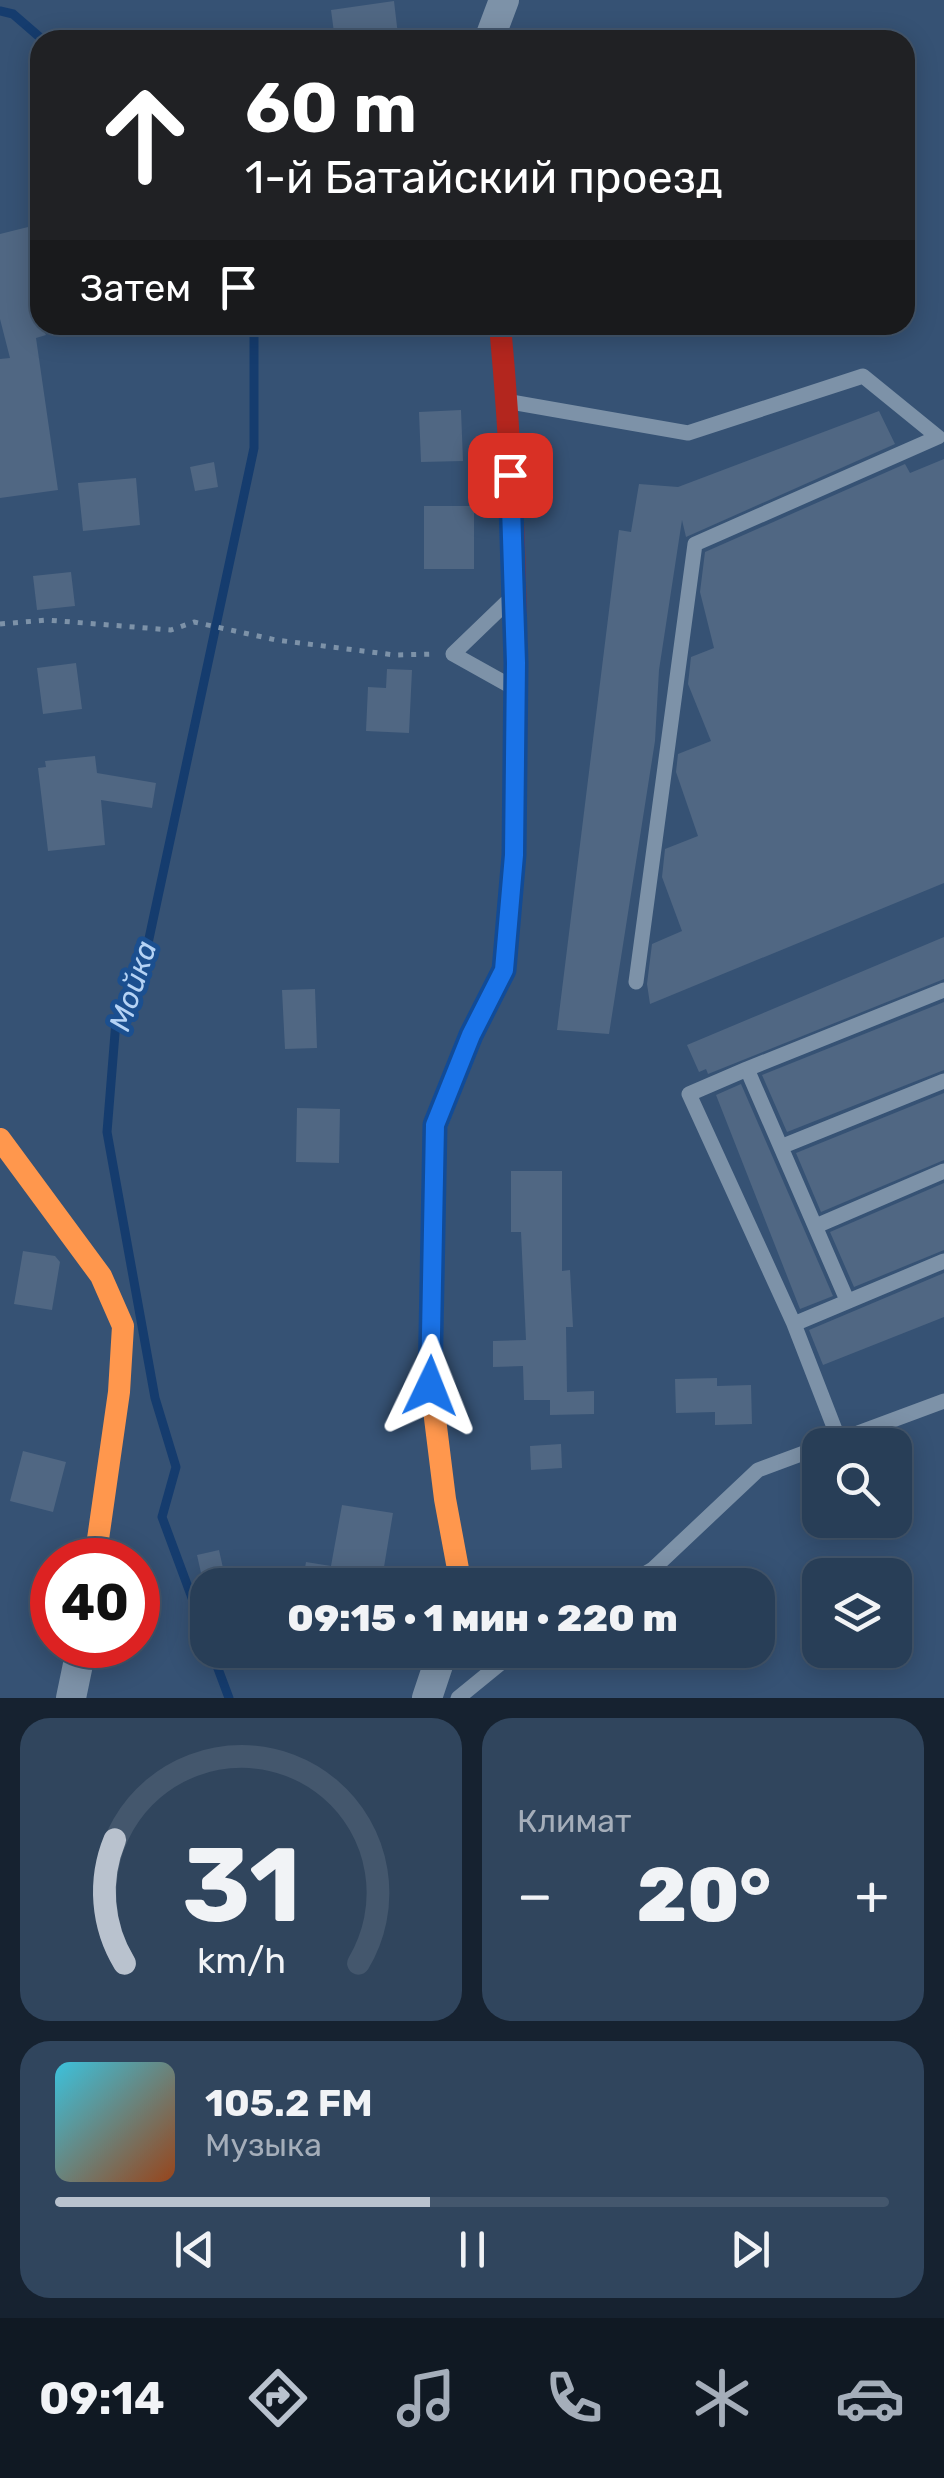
<!DOCTYPE html>
<html lang="ru">
<meta charset="utf-8">
<style>
:root{--surface:#283e57;--page:#30455d;--text:#f1f3f6;--muted:#a5aeba;--line:#44576d;--accent:#b9c2ce}
body{margin:0;font-family:Rubik,sans-serif;background:var(--page);color:var(--text);height:100vh;display:flex;flex-direction:column;font-size:38px;white-space:nowrap}
*{box-sizing:border-box;margin:0}
p{font-size:32px;color:var(--muted)}
.icon{flex:none;width:55px;height:55px;fill:none;stroke:currentColor;stroke-width:2;stroke-linecap:round;stroke-linejoin:round}
.map{position:relative;height:1698px;overflow:hidden}
.side{display:flex;flex-direction:column;gap:20px;padding:20px;background:#162230;flex:1}
.side>*{flex:none}
.top-card{position:absolute;left:30px;top:30px;width:885px;height:305px;border-radius:30px;box-shadow:0 5px 25px #0003,0 0 0 2px var(--line);background:#202124;color:#fff;overflow:hidden}
.buttons{position:absolute;left:802px;top:1428px;display:grid;gap:20px}
.buttons a{display:grid;place-items:center;width:110px;height:110px;border-radius:20px;background:var(--surface);box-shadow:0 5px 25px #0003,0 0 0 2px var(--line);font-size:50px}
.speed{position:absolute;left:30px;top:1538px;display:flex;gap:20px;font-size:50px;font-weight:700;text-align:center}
.speed>*{display:grid;place-content:center;width:130px;height:130px;border-radius:50%;background:var(--surface);box-shadow:0 5px 25px #0003,0 0 0 2px var(--line);line-height:1}
.speed .limit{border:15px solid #d22;background:#fff;color:#111}
.pin{position:absolute;display:grid;place-items:center;width:85px;height:85px;color:#fff;margin:-42px;border-radius:20px;box-shadow:0 5px 15px #0006}
.me{position:absolute;width:110px;margin:-55px;rotate:2deg;stroke-linejoin:round;filter:drop-shadow(0 0 8px #0008)}
.turn{display:flex;align-items:center;gap:35px;height:210px;padding:0 50px;font-size:45px}
.turn .icon{width:130px;height:130px;stroke-width:2.5}
.turn b{display:block;font-size:70px;line-height:85px}
.then{display:flex;align-items:center;height:95px;padding:0 50px;background:#0003;gap:20px;font-size:38px}
.big{font-size:75px;font-weight:800;line-height:1.1}
.side .card{flex:1;display:flex;flex-direction:column;justify-content:center;gap:15px;min-width:0;padding:0 35px;border-radius:30px;background:var(--page)}
.side .dial{align-items:center;gap:0}
.dial svg{height:260px;overflow:visible;fill:none;stroke:var(--line);stroke-width:7;stroke-linecap:round;text-anchor:middle}
.dial text{fill:var(--text);stroke:none}
.song{display:flex;align-items:center;gap:30px}
.cover{width:120px;height:120px;border-radius:15px;background:linear-gradient(135deg,hsl(190 70% 55%),hsl(20 70% 35%))}
.played{height:10px;border-radius:5px;background:linear-gradient(90deg,var(--accent) 45%,var(--line) 45%)}
.keys{display:flex;justify-content:space-around;direction:ltr}
.heat{display:flex;justify-content:space-between;align-items:center;font-size:55px;direction:ltr}
.side .tiles{flex:1;display:grid;gap:20px;grid-template-columns:1fr 1fr}
.card:last-child{grid-column:span 2}
.trip{position:absolute;left:190px;top:1568px;width:585px;height:100px;border-radius:30px;background:var(--surface);box-shadow:0 5px 25px #0003,0 0 0 2px var(--line);font-weight:800;line-height:100px;text-align:center}
.dock{display:flex;height:160px;justify-content:space-around;align-items:center;background:#101923;color:var(--muted)}
.dock .icon{width:70px;height:70px}
.dock .on{color:var(--accent)}
.dock b{font-size:45px;color:var(--text)}
.map>svg:first-child{display:block}
.lines{fill:none;stroke-linecap:round;stroke-linejoin:round}
.stream{stroke:#153c6e;stroke-width:9}
.building{fill:#506783}
.path{stroke:#7d92a8;stroke-width:5;stroke-dasharray:5 8;stroke-linecap:butt}
.lane{stroke:#7d92a8;stroke-width:15}
.street{stroke:#7d92a8;stroke-width:30}
.fast{stroke:#63d668;stroke-width:22}
.slow{stroke:#ff974d;stroke-width:22}
.jam{stroke:#b3261e;stroke-width:22}
.route-casing{stroke:#114b97;stroke-width:25}
.route{stroke:#1a73e8;stroke-width:18}
.labels{text-anchor:middle;dominant-baseline:central;stroke-width:10;stroke-linejoin:round;paint-order:stroke}
.water-label{font-size:30px;font-style:italic;fill:#b5d3f5;stroke:#1b4f8f}
</style>
<div class="map">
<svg width="944" height="1698" viewBox="0 0 944 1698">
<rect width="100%" height="100%" fill="#365274"/>
<g class="lines">
<path class="stream" d="M0,11L13,14L43,40
M208,1641L162,1517L176,1467L155,1398L107,1132L116,1021L144,962L254,448V325
M211,1650L229,1698"/>
</g>
<path class="building" d="M394,1L398,35L335,40L331,10Z
M36,225L40,262L28,265L40,325L46,335L36,338L58,490L0,498V359L10,358L0,319V234Z
M461,410L463,461L421,462L419,412Z
M879,411L895,444L686,537L682,520L659,670L655,741L609,1034L557,1030L619,530L631,532L639,484L678,487Z
M944,459V883L650,1004L647,984L652,944L682,931L662,877L665,849L698,836L676,772L678,754L711,741L688,684L691,657L714,648L700,592L705,552L905,464L910,473Z
M214,462L218,487L195,491L190,467Z
M136,478L140,525L83,531L78,483Z
M424,506H474V569H424Z
M71,572L75,606L37,610L33,576Z
M76,663L82,709L43,714L37,668Z
M387,669L412,670L409,733L366,731L368,687L386,688Z
M95,756L97,773L156,783L152,808L101,800L105,845L48,851L38,768L46,767L45,761Z
M944,937V979L708,1074L706,1069L699,1072L687,1045Z
M315,989L317,1048L285,1049L282,990Z
M944,1002V1070L787,1132L762,1075Z
M741,1084L833,1296L800,1309L716,1095Z
M944,1093V1160L821,1212L796,1153Z
M297,1108L340,1109L339,1163L296,1162Z
M511,1171H562V1271L570,1270L573,1327H566L567,1392L594,1391V1414L550,1415V1400H524L523,1366L493,1367V1341L526,1340L521,1232H511Z
M944,1183V1250L854,1287L830,1232Z
M23,1251L55,1256L60,1262L52,1310L14,1304Z
M944,1273V1317L823,1365L809,1330Z
M717,1378V1386L751,1385L752,1424L715,1425V1412L676,1413L675,1379Z
M561,1444L562,1468L531,1470L530,1446Z
M23,1451L66,1462L53,1512L10,1501Z
M342,1505L393,1513L381,1585H302L306,1562L331,1566Z
M219,1550L225,1577L203,1582L197,1555Z"/>
<g class="lines">
<path class="path" d="M0,624L47,620L171,630L194,622L276,640L395,655L435,654"/>
<path class="lane" d="M511,402L688,433L863,376L938,437L695,544L636,982
M506,603L453,654L512,687
M747,1069L689,1094L794,1324L839,1440
M783,1146L944,1081
M816,1226L944,1171
M847,1300L747,1069L944,990
M794,1324L944,1261
M831,1443L944,1401
M626,1585L653,1569L758,1470L820,1447
M458,1698L517,1650"/>
<path class="street" d="M489,40L504,0
M71,1698L82,1645
M427,1698L443,1650"/>
<path class="fast" d="M435,1128L471,1035L504,970L514,855L516,747"/>
<path class="slow" d="M435,1128L431,1386L445,1499L461,1585
M0,1139L101,1276L123,1326L119,1392L95,1560"/>
<path class="jam" d="M500,325C513,465 518,606 516,747"/>
</g>
<g class="lines">
<defs>
<path id="route" d="M430,1386L435,1125L471,1035L504,970L514,855L516,663L510,475"/>
</defs>
<use href="#route" class="route-casing"/>
<use href="#route" class="route"/>
</g>
<g class="labels">
<g class="water-label">
<text transform="translate(133 986) rotate(-72)">Мойка</text>
</g>
</g>
</svg>
<div class="buttons">
<a><svg class="icon" aria-label="search" viewBox="0 0 24 24"><circle cx="10" cy="10" r="6"/><path d="M15 15l6 6"/></svg></a>
<a><svg class="icon" aria-label="layers" viewBox="0 0 24 24"><path d="M12 4l9 5-9 5-9-5zM3 14l9 5 9-5"/></svg></a>
</div>
<div class="speed"><div class="limit">40</div></div>
<div class="pin" style="left:510px;top:475px;background:#d93025"><svg class="icon" aria-label="arrive" viewBox="0 0 24 24"><path d="M6 21V4h12l-3 4 3 4H6"/></svg></div>
<svg class="me" style="left:430px;top:1386px" viewBox="-20 -20 40 40"><path d="M0-17L14 15 0 8-14 15z" fill="#1a73e8" stroke="#fff" stroke-width="4"/></svg>
<div class="trip">09:15 · 1 мин · 220 m</div>
<div class="top-card">
<div class="turn"><svg class="icon" aria-label="ahead" viewBox="0 0 24 24"><path d="M12 20V5M6 11l6-6 6 6"/></svg><div><b>60 m</b>1-й Батайский проезд</div></div>
<div class="then">Затем<svg class="icon" aria-label="arrive" viewBox="0 0 24 24"><path d="M6 21V4h12l-3 4 3 4H6"/></svg></div>
</div>
</div>
<section class="side">
<div class="tiles">
<div class="card dial"><svg viewBox="0 0 100 80">
<path d="M14 69A42 42 0 1 1 86 69"/>
<path d="M14 69A42 42 0 0 1 11 31" stroke="#b9c2ce"/>
<text x="50" y="56" font-size="32" font-weight="700">31</text>
<text x="50" y="72" font-size="11">km/h</text>
</svg></div>
<div class="card"><p>Климат</p>
<div class="heat"><a>−</a><b class="big">20°</b><a>+</a></div>
</div>
<div class="card">
<div class="song"><i class="cover"></i><div><b>105.2 FM</b><p>Музыка</p></div></div>
<div class="played"></div>
<div class="keys"><svg class="icon" aria-label="previous" viewBox="0 0 24 24"><path d="M18 5L8 12l10 7zM5 5v14"/></svg><svg class="icon" aria-label="pause" viewBox="0 0 24 24"><path d="M8 5v14M16 5v14"/></svg><svg class="icon" aria-label="next" viewBox="0 0 24 24"><path d="M6 5l10 7-10 7zM19 5v14"/></svg></div>
</div>
</div>
</section>
<nav class="dock">
<b>09:14</b>
<svg class="icon on" aria-label="directions" viewBox="0 0 24 24"><path d="M12 3l9 9-9 9-9-9zM9 14v-3h6M13 9l2 2-2 2"/></svg>
<svg class="icon" aria-label="music" viewBox="0 0 24 24"><path d="M9 18V5l10-2v13"/><circle cx="6" cy="18" r="3"/><circle cx="16" cy="16" r="3"/></svg>
<svg class="icon" aria-label="phone" viewBox="0 0 24 24"><path d="M5 4h4l2 5-3 2q2 4 5 5l2-3 5 2v4C11 20 4 13 5 4z"/></svg>
<svg class="icon" aria-label="climate" viewBox="0 0 24 24"><path d="M12 3v18M4 7l16 10M4 17L20 7"/></svg>
<svg class="icon" aria-label="car" viewBox="0 0 24 24"><path d="M5 17H2v-5l4-1 3-4h7l3 4 3 1v5h-3M9 17h6M6 11h13"/><circle cx="7" cy="17" r="2"/><circle cx="17" cy="17" r="2"/></svg>
</nav>
